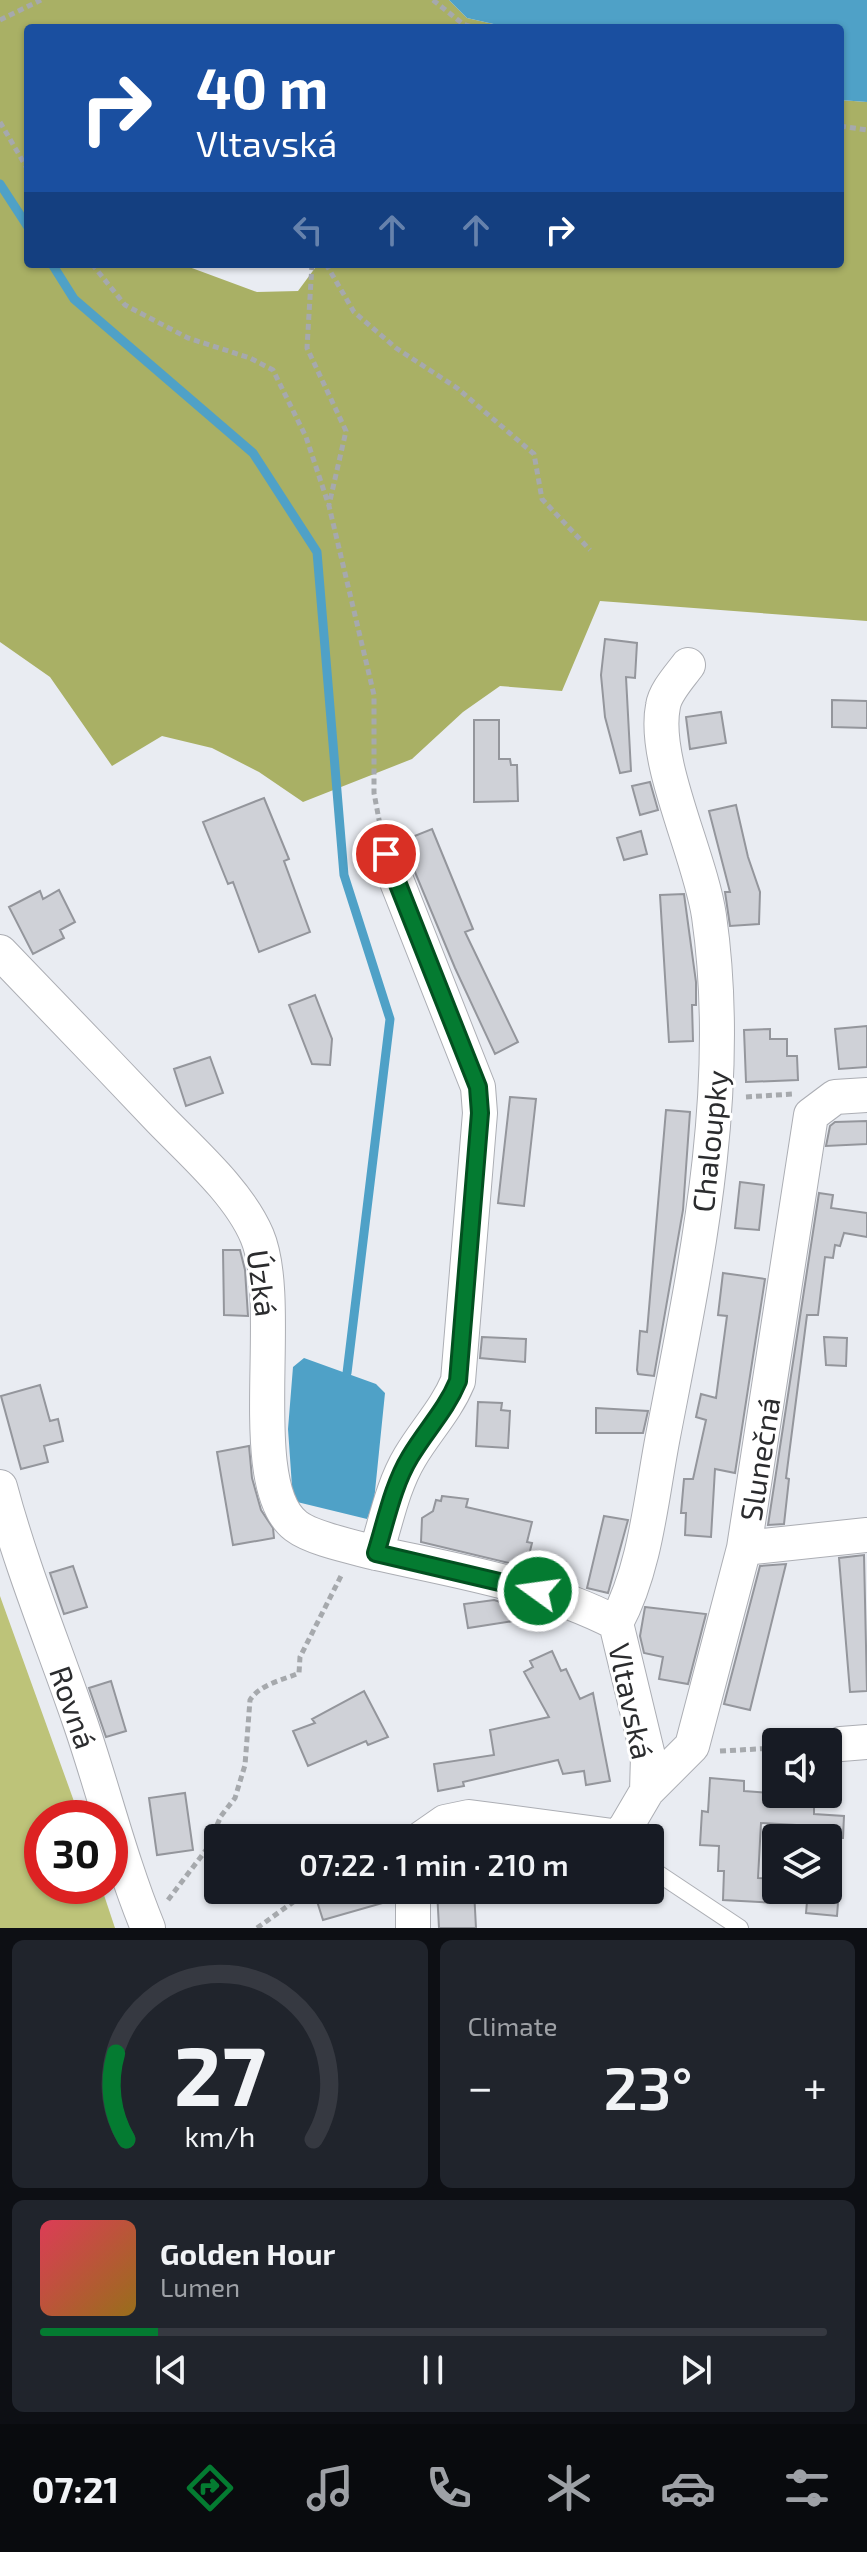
<!DOCTYPE html>
<meta charset="utf-8">
<style>
:root{--surface:#171b24;--page:#20242c;--text:#f1f3f6;--muted:#9ea1a6;--line:#363941;--accent:#047b31}
body{margin:0;font-family:"Exo 2",sans-serif;background:var(--page);color:var(--text);height:100vh;display:flex;flex-direction:column;font-size:30px;white-space:nowrap}
*{box-sizing:border-box;margin:0}
p{font-size:26px;color:var(--muted)}
.icon{flex:none;width:44px;height:44px;fill:none;stroke:currentColor;stroke-width:2;stroke-linecap:round;stroke-linejoin:round}
.map{position:relative;height:1928px;overflow:hidden}
.drawer{display:flex;flex-direction:column;gap:12px;padding:12px;background:#0d0f14;flex:1}
.drawer>*{flex:none}
.guide{position:absolute;left:24px;top:24px;width:820px;height:244px;border-radius:8px;box-shadow:0 2px 6px #0004;background:#1a4fa0;color:#fff;overflow:hidden}
.controls{position:absolute;left:762px;top:1728px;display:grid;gap:16px}
.controls a{display:grid;place-items:center;width:80px;height:80px;border-radius:8px;background:var(--surface);box-shadow:0 2px 6px #0004;font-size:40px}
.speed{position:absolute;left:24px;top:1800px;display:flex;gap:16px;font-size:40px;font-weight:700;text-align:center}
.speed>*{display:grid;place-content:center;width:104px;height:104px;border-radius:50%;background:var(--surface);box-shadow:0 2px 6px #0004;line-height:1}
.speed .limit{border:12px solid #d22;background:#fff;color:#111}
.pin{position:absolute;display:grid;place-items:center;width:68px;height:68px;color:#fff;margin:-34px;border:4px solid #fff;border-radius:50%;box-shadow:0 2px 8px #0007}
.me{position:absolute;width:88px;margin:-44px;rotate:284deg;stroke-linejoin:round;filter:drop-shadow(0 0 6px #0008)}
.turn{display:flex;align-items:center;gap:28px;height:168px;padding:0 40px;font-size:36px}
.turn .icon{width:104px;height:104px;stroke-width:2.5}
.turn b{display:block;font-size:56px;line-height:68px}
.lanes{display:flex;align-items:center;height:76px;padding:0 40px;background:#0003;justify-content:center;gap:40px;direction:ltr}
.lanes .off{opacity:.35}
.big{font-size:60px;font-weight:600;line-height:1.1}
.drawer .tile{flex:1;display:flex;flex-direction:column;justify-content:center;gap:12px;min-width:0;padding:0 28px;border-radius:12px;background:var(--page)}
.drawer .dial{align-items:center;gap:0}
.dial svg{height:208px;overflow:visible;fill:none;stroke:var(--line);stroke-width:7;stroke-linecap:round;text-anchor:middle}
.dial text{fill:var(--text);stroke:none}
.song{display:flex;align-items:center;gap:24px}
.cover{width:96px;height:96px;border-radius:12px;background:linear-gradient(135deg,hsl(350 70% 55%),hsl(40 70% 35%))}
.played{height:8px;border-radius:4px;background:linear-gradient(90deg,var(--accent) 15%,var(--line) 15%)}
.keys{display:flex;justify-content:space-around;direction:ltr}
.heat{display:flex;justify-content:space-between;align-items:center;font-size:44px;direction:ltr}
.drawer .tiles{flex:1;display:grid;gap:12px;grid-template-columns:1fr 1fr}
.tile:last-child{grid-column:span 2}
.trip{position:absolute;left:204px;top:1824px;width:460px;height:80px;border-radius:8px;background:var(--surface);box-shadow:0 2px 6px #0004;font-weight:600;line-height:80px;text-align:center}
.tab-bar{display:flex;height:128px;justify-content:space-around;align-items:center;background:#090b0e;color:var(--muted)}
.tab-bar .icon{width:56px;height:56px}
.tab-bar .current{color:var(--accent)}
.tab-bar b{font-size:36px;color:var(--text)}
.map>svg:first-child{display:block}
.green{fill:#bdc379}
.forest{fill:#a9b065}
.water{fill:#4fa1c7}
.lines{fill:none;stroke-linecap:round;stroke-linejoin:round}
.stream{stroke:#4fa1c7;stroke-width:9}
.building{fill:#cfd1d7;stroke:#94969c;stroke-width:2}
.lane-casing{stroke:#acaeb4;stroke-width:18}
.street-casing{stroke:#acaeb4;stroke-width:36}
.path{stroke:#a6a9ad;stroke-width:5;stroke-dasharray:6 4;stroke-linecap:butt}
.lane{stroke:#fff;stroke-width:16}
.street{stroke:#fff;stroke-width:34}
.route-casing{stroke:#035020;stroke-width:20}
.route{stroke:#047b31;stroke-width:14}
.labels{text-anchor:middle;dominant-baseline:central;stroke-width:6;stroke-linejoin:round;paint-order:stroke}
.street-label{font-size:30px;fill:#2b2c2e;stroke:#fff}
</style>
<div class="map">
<svg width="867" height="1928" viewBox="0 0 867 1928">
<rect width="100%" height="100%" fill="#e9ecf2"/>
<path class="green" d="M0,1596L80,1818H42V1886H101L115,1928H0Z"/>
<path class="forest" d="M0,0H449L467,18L511,28H28V264H181L257,292L298,291L318,264H840V100L867,102V621L600,601L562,691L500,686L463,712L412,759L303,802L259,772L212,748L162,736L112,766L50,677L0,642Z"/>
<path class="water" d="M449,0H867V102L840,100V28H511L467,18Z
M304,1358L376,1384L385,1393L374,1501L367,1519L293,1501L288,1429L293,1367Z"/>
<g class="lines">
<path class="stream" d="M0,184L28,227
M52,264L74,299L253,453L317,552L344,875L390,1019L347,1373"/>
</g>
<path class="building" d="M605,639L637,643L635,678L626,677L631,771L620,773L605,717L601,675Z
M832,700L867,701V728L832,727Z
M721,712L726,743L690,749L686,717Z
M474,720H499V759H510L511,765H517L518,801L474,802Z
M650,782L658,810L640,815L632,786Z
M264,798L289,859L284,861L310,932L259,952L233,882L228,884L203,822Z
M736,805L748,857L760,892L759,924L730,926L725,892H730L709,811Z
M432,829L473,929L465,932L518,1042L495,1054L455,968L402,841Z
M641,831L647,854L624,860L617,838Z
M59,890L75,922L60,930L64,938L33,954L9,907L40,891L43,899Z
M684,894L696,982V1005H692L693,1041L669,1042L660,895Z
M315,995L332,1039L330,1065L312,1064L289,1005Z
M867,1026V1067L839,1069L835,1029Z
M770,1029V1039H787V1056H797L798,1080L746,1082L744,1030Z
M210,1057L223,1093L186,1106L174,1069Z
M510,1097L536,1099L524,1206L498,1203Z
M666,1110L690,1112L683,1210L654,1376L638,1374L637,1370L640,1331L647,1332Z
M867,1121V1144L826,1146L830,1126L835,1122Z
M740,1182L764,1185L759,1230L735,1228Z
M819,1193L833,1195L831,1208L867,1213V1237L844,1233L840,1246L835,1245L833,1258L825,1257L818,1315H807L786,1478L789,1479L784,1524L768,1525Z
M223,1250H240L245,1270L248,1316L224,1315Z
M723,1273L765,1279L735,1473L715,1469L711,1537L685,1535L686,1513H681L684,1479H693L706,1420L696,1417L701,1394L716,1398L727,1316L718,1315Z
M482,1337L526,1339L525,1362L480,1358Z
M824,1337L847,1338L846,1366L826,1365Z
M40,1385L50,1421L58,1419L63,1441L44,1446L48,1462L21,1469L1,1396Z
M478,1402L502,1403L501,1410L510,1411L508,1448L476,1446Z
M596,1408L648,1411L643,1433H596Z
M249,1446L252,1478L261,1510L273,1528L274,1538L233,1545L217,1452Z
M442,1496L468,1499L466,1507L532,1522L527,1542L532,1543L526,1567L421,1542L422,1518L433,1511L436,1500L441,1501Z
M604,1516L628,1520L608,1593L587,1588Z
M864,1555L867,1691L850,1692L839,1558Z
M786,1564L750,1710L724,1704L760,1566Z
M73,1566L87,1607L64,1614L50,1573Z
M494,1600L511,1605L514,1621L468,1628L464,1604Z
M645,1607L706,1614L688,1684L659,1679L663,1657L644,1653L640,1636Z
M552,1651L561,1671L566,1669L580,1699L593,1693L610,1781L586,1785L584,1771L563,1774L558,1760L463,1782L464,1786L438,1791L434,1764L494,1755L490,1730L549,1717L524,1672L533,1667L530,1661Z
M111,1681L126,1731L106,1737L89,1688Z
M364,1691L388,1737L368,1745L366,1741L308,1766L293,1731L315,1723L312,1719Z
M710,1778L744,1781V1791L814,1796V1814L844,1816L843,1838H812L813,1826L761,1823L758,1878L776,1879V1903L723,1900L724,1871H718L719,1846L700,1845L702,1811L708,1812Z
M185,1793L193,1850L157,1855L149,1798Z
M331,1890H393V1900L323,1920L315,1895Z
M437,1890H474L476,1928H439Z
M808,1890H839L837,1916L806,1913Z"/>
<g class="lines">
<defs>
<path id="lane" d="M650,1868L740,1928"/>
<path id="street" d="M386,854L478,1087L480,1113L458,1381C446,1410 426,1430 410,1457C393,1485 386,1521 376,1553C457,1571 543,1585 616,1623L648,1756L647,1791L620,1837L469,1817L445,1822L422,1838
M0,952C53,1007 107,1063 160,1119C192,1152 239,1193 257,1236C286,1304 242,1485 296,1526C313,1539 354,1547 376,1553
M0,1487C21,1566 52,1641 79,1719C103,1788 120,1860 148,1928
M744,1548L867,1535
M616,1623C646,1567 651,1498 663,1436C696,1265 734,1090 709,916C700,855 652,761 663,706C665,692 680,676 688,665
M841,1744L867,1742
M647,1791L692,1746L744,1548L811,1115L835,1097L867,1095
M413,1928V1890"/>
</defs>
<use href="#lane" class="lane-casing"/>
<use href="#street" class="street-casing"/>
<path class="path" d="M433,0L463,24L475,28
M0,20L41,0
M0,122L28,170
M840,126L867,130
M92,264L125,305L188,338L250,358L273,370L306,437L329,506L374,695V793L380,825
M312,264L307,348L346,431L329,505
M326,264L354,312L396,348L457,388L534,454L542,499L590,550
M746,1097L792,1094
M720,1751L776,1748
M168,1900L206,1850L221,1816L235,1798L245,1765L250,1700C260,1684 283,1680 299,1673L300,1657L342,1574
M257,1928L310,1890"/>
<use href="#lane" class="lane"/>
<use href="#street" class="street"/>
</g>
<g class="lines">
<defs>
<path id="route" d="M386,854L478,1087L480,1113L458,1381C446,1410 426,1430 410,1457C393,1485 386,1521 376,1553L538,1591"/>
</defs>
<use href="#route" class="route-casing"/>
<use href="#route" class="route"/>
</g>
<g class="labels">
<g class="street-label">
<text transform="translate(709 1141) rotate(-84)">Chaloupky</text>
<text transform="translate(263 1283) rotate(82)">Úzká</text>
<text transform="translate(759 1459) rotate(-81)">Slunečná</text>
<text transform="translate(632 1701) rotate(78)">Vltavská</text>
<text transform="translate(74 1707) rotate(71)">Rovná</text>
</g>
</g>
</svg>
<div class="controls">
<a><svg class="icon" aria-label="sound" viewBox="0 0 24 24"><path d="M4 9h4l5-4v14l-5-4H4zM17 9q2 3 0 6"/></svg></a>
<a><svg class="icon" aria-label="layers" viewBox="0 0 24 24"><path d="M12 4l9 5-9 5-9-5zM3 14l9 5 9-5"/></svg></a>
</div>
<div class="speed"><div class="limit">30</div></div>
<div class="pin" style="left:386px;top:854px;background:#d93025"><svg class="icon" aria-label="arrive" viewBox="0 0 24 24"><path d="M6 21V4h12l-3 4 3 4H6"/></svg></div>
<svg class="me" style="left:538px;top:1591px" viewBox="-20 -20 40 40"><circle r="17" fill="#047b31" stroke="#fff" stroke-width="3"/><path d="M0-11L8 9 0 5-8 9z" fill="#fff"/></svg>
<div class="trip">07:22 · 1 min · 210 m</div>
<div class="guide">
<div class="turn"><svg class="icon" aria-label="right" viewBox="0 0 24 24"><path d="M7 20v-9h11M14 6l5 5-5 5"/></svg><div><b>40 m</b>Vltavská</div></div>
<div class="lanes"><svg class="icon off" aria-label="left" viewBox="0 0 24 24"><path d="M17 20v-9H6M10 6l-5 5 5 5"/></svg><svg class="icon off" aria-label="ahead" viewBox="0 0 24 24"><path d="M12 20V5M6 11l6-6 6 6"/></svg><svg class="icon off" aria-label="ahead" viewBox="0 0 24 24"><path d="M12 20V5M6 11l6-6 6 6"/></svg><svg class="icon" aria-label="right" viewBox="0 0 24 24"><path d="M7 20v-9h11M14 6l5 5-5 5"/></svg></div>
</div>
</div>
<section class="drawer">
<div class="tiles">
<div class="tile dial"><svg viewBox="0 0 100 80">
<path d="M14 69A42 42 0 1 1 86 69"/>
<path d="M14 69A42 42 0 0 1 10 36" stroke="#047b31"/>
<text x="50" y="56" font-size="32" font-weight="700">27</text>
<text x="50" y="72" font-size="11">km/h</text>
</svg></div>
<div class="tile"><p>Climate</p>
<div class="heat"><a>−</a><b class="big">23°</b><a>+</a></div>
</div>
<div class="tile">
<div class="song"><i class="cover"></i><div><b>Golden Hour</b><p>Lumen</p></div></div>
<div class="played"></div>
<div class="keys"><svg class="icon" aria-label="previous" viewBox="0 0 24 24"><path d="M18 5L8 12l10 7zM5 5v14"/></svg><svg class="icon" aria-label="pause" viewBox="0 0 24 24"><path d="M8 5v14M16 5v14"/></svg><svg class="icon" aria-label="next" viewBox="0 0 24 24"><path d="M6 5l10 7-10 7zM19 5v14"/></svg></div>
</div>
</div>
</section>
<nav class="tab-bar">
<b>07:21</b>
<svg class="icon current" aria-label="directions" viewBox="0 0 24 24"><path d="M12 3l9 9-9 9-9-9zM9 14v-3h6M13 9l2 2-2 2"/></svg>
<svg class="icon" aria-label="music" viewBox="0 0 24 24"><path d="M9 18V5l10-2v13"/><circle cx="6" cy="18" r="3"/><circle cx="16" cy="16" r="3"/></svg>
<svg class="icon" aria-label="phone" viewBox="0 0 24 24"><path d="M5 4h4l2 5-3 2q2 4 5 5l2-3 5 2v4C11 20 4 13 5 4z"/></svg>
<svg class="icon" aria-label="climate" viewBox="0 0 24 24"><path d="M12 3v18M4 7l16 10M4 17L20 7"/></svg>
<svg class="icon" aria-label="car" viewBox="0 0 24 24"><path d="M5 17H2v-5l4-1 3-4h7l3 4 3 1v5h-3M9 17h6M6 11h13"/><circle cx="7" cy="17" r="2"/><circle cx="17" cy="17" r="2"/></svg>
<svg class="icon" aria-label="filters" viewBox="0 0 24 24"><path d="M4 7h16M4 17h16"/><circle cx="9" cy="7" r="2"/><circle cx="15" cy="17" r="2"/></svg>
</nav>
